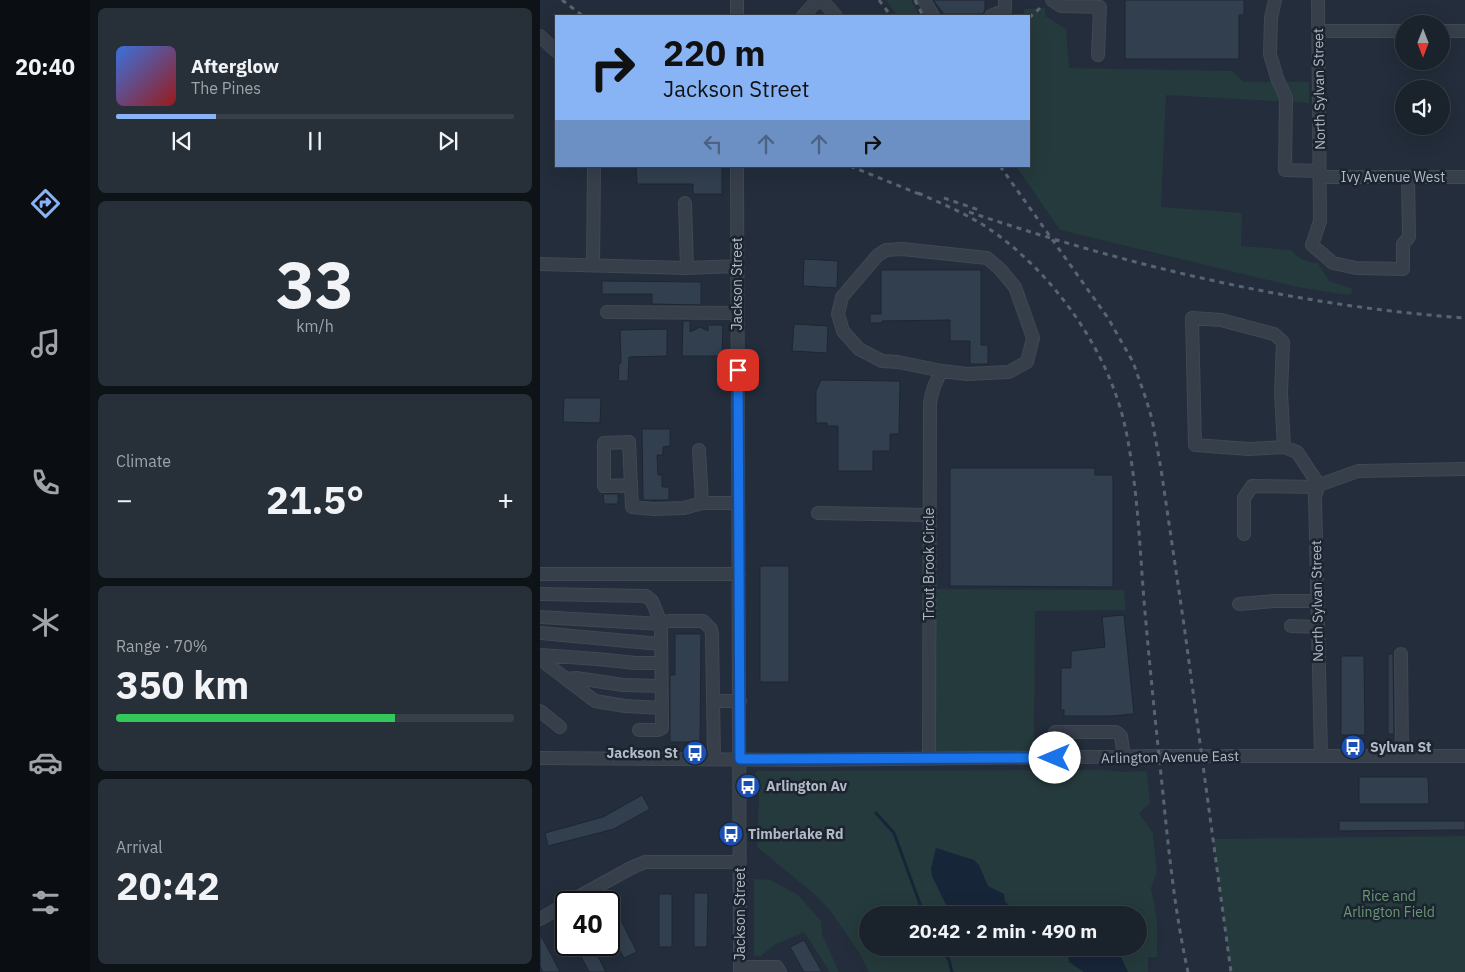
<!DOCTYPE html>
<meta charset="utf-8">
<style>
:root{--surface:#1a222c;--page:#272f38;--text:#f1f3f6;--muted:#9fa4a9;--line:#383f48;--accent:#88b4f5}
body{margin:0;font-family:"IBM Plex Sans",sans-serif;background:var(--page);color:var(--text);height:100vh;display:flex;flex-direction:column;font-size:19px;white-space:nowrap}
*{box-sizing:border-box;margin:0}
p{font-size:16px;color:var(--muted)}
.icon{flex:none;width:28px;height:28px;fill:none;stroke:currentColor;stroke-width:2;stroke-linecap:round;stroke-linejoin:round}
.map{position:relative;flex:1;overflow:hidden}
.panel{display:flex;flex-direction:column;gap:8px;padding:8px;background:#0e1318;width:450px}
.panel>*{flex:none}
.hud{position:absolute;left:15px;top:15px;width:475px;height:152px;border-radius:0px;box-shadow:0 5px 20px #0002,0 0 0 1px var(--line);background:#88b4f5;color:#111;overflow:hidden}
.needle{width:32px;rotate:180deg}
.tools{position:absolute;left:855px;top:15px;display:grid;gap:10px}
.tools a{display:grid;place-items:center;width:55px;height:55px;border-radius:50%;background:var(--surface);box-shadow:0 5px 20px #0002,0 0 0 1px var(--line);font-size:25px}
.speed{position:absolute;left:15px;top:891px;display:flex;gap:10px;font-size:25px;font-weight:700;text-align:center}
.speed>*{display:grid;place-content:center;width:65px;height:65px;border-radius:50%;background:var(--surface);box-shadow:0 5px 20px #0002,0 0 0 1px var(--line);line-height:1}
.speed .limit{border:2px solid #111;border-radius:8px;background:#fff;color:#111}
.pin{position:absolute;display:grid;place-items:center;width:42px;height:42px;color:#fff;margin:-21px;border-radius:10px;box-shadow:0 2px 8px #0006}
.me{position:absolute;width:55px;margin:-28px;rotate:270deg;stroke-linejoin:round;filter:drop-shadow(0 0 4px #0008)}
.turn{display:flex;align-items:center;gap:18px;height:105px;padding:0 25px;font-size:22px}
.turn .icon{width:65px;height:65px;stroke-width:2.5}
.turn b{display:block;font-size:35px;line-height:42px}
.lanes{display:flex;align-items:center;height:48px;padding:0 25px;background:#0003;justify-content:center;gap:25px;direction:ltr}
.lanes .off{opacity:.35}
.big{font-size:38px;font-weight:700;line-height:1.1}
.panel .widget{flex:1;display:flex;flex-direction:column;justify-content:center;gap:8px;min-width:0;padding:0 18px;border-radius:8px;background:var(--page)}
.panel .dial{align-items:center;gap:0}
.dial b{font-size:65px;line-height:1}
.song{display:flex;align-items:center;gap:15px}
.cover{width:60px;height:60px;border-radius:8px;background:linear-gradient(135deg,hsl(220 70% 55%),hsl(0 70% 35%))}
.played{height:5px;border-radius:2px;background:linear-gradient(90deg,var(--accent) 25%,var(--line) 25%)}
.keys{display:flex;justify-content:space-around;direction:ltr}
.heat{display:flex;justify-content:space-between;align-items:center;font-size:28px;direction:ltr}
.charge{height:8px;border-radius:4px;background:linear-gradient(90deg,#34c759 70%,var(--line) 0)}
.trip{position:absolute;left:319px;top:906px;width:288px;height:50px;border-radius:25px;background:var(--surface);box-shadow:0 5px 20px #0002,0 0 0 1px var(--line);font-weight:700;line-height:50px;text-align:center}
main{display:flex;flex:1;min-height:0}
.tab-bar{display:flex;flex-direction:column;width:90px;justify-content:space-around;align-items:center;background:#0a0e12;color:var(--muted)}
.tab-bar .icon{width:35px;height:35px}
.tab-bar .selected{color:var(--accent)}
.tab-bar b{font-size:22px;color:var(--text)}
.map>svg:first-child{display:block}
.green{fill:#253a3c;fill-rule:evenodd}
.water{fill:#172538}
.lines{fill:none;stroke-linecap:round;stroke-linejoin:round}
.stream{stroke:#172538;stroke-width:3}
.building{fill:#323f4f;stroke:#1e2632}
.minor-casing{stroke:#404854;stroke-width:14}
.minor{stroke:#373f4b;stroke-width:12}
.rail{stroke:#596472;stroke-width:3;stroke-dasharray:5 5;stroke-linecap:butt}
.route-casing{stroke:#114b97;stroke-width:12}
.route{stroke:#1a73e8;stroke-width:9}
.labels{text-anchor:middle;dominant-baseline:central;stroke-width:5;stroke-linejoin:round;paint-order:stroke}
.street-label{font-size:14px;fill:#b2bac7;stroke:#1c2430}
.poi-label{font-size:14px;font-weight:bold;fill:#b2bac7;stroke:#1c2430;text-anchor:start}
.park-label{font-size:14px;fill:#699773;stroke:#1c2430}
</style>
<main>
<nav class="tab-bar">
<b>20:40</b>
<svg class="icon selected" aria-label="directions" viewBox="0 0 24 24"><path d="M12 3l9 9-9 9-9-9zM9 14v-3h6M13 9l2 2-2 2"/></svg>
<svg class="icon" aria-label="music" viewBox="0 0 24 24"><path d="M9 18V5l10-2v13"/><circle cx="6" cy="18" r="3"/><circle cx="16" cy="16" r="3"/></svg>
<svg class="icon" aria-label="phone" viewBox="0 0 24 24"><path d="M5 4h4l2 5-3 2q2 4 5 5l2-3 5 2v4C11 20 4 13 5 4z"/></svg>
<svg class="icon" aria-label="climate" viewBox="0 0 24 24"><path d="M12 3v18M4 7l16 10M4 17L20 7"/></svg>
<svg class="icon" aria-label="car" viewBox="0 0 24 24"><path d="M5 17H2v-5l4-1 3-4h7l3 4 3 1v5h-3M9 17h6M6 11h13"/><circle cx="7" cy="17" r="2"/><circle cx="17" cy="17" r="2"/></svg>
<svg class="icon" aria-label="filters" viewBox="0 0 24 24"><path d="M4 7h16M4 17h16"/><circle cx="9" cy="7" r="2"/><circle cx="15" cy="17" r="2"/></svg>
</nav>
<section class="panel">
<div class="widget">
<div class="song"><i class="cover"></i><div><b>Afterglow</b><p>The Pines</p></div></div>
<div class="played"></div>
<div class="keys"><svg class="icon" aria-label="previous" viewBox="0 0 24 24"><path d="M18 5L8 12l10 7zM5 5v14"/></svg><svg class="icon" aria-label="pause" viewBox="0 0 24 24"><path d="M8 5v14M16 5v14"/></svg><svg class="icon" aria-label="next" viewBox="0 0 24 24"><path d="M6 5l10 7-10 7zM19 5v14"/></svg></div>
</div>
<div class="widget dial"><b>33</b><p>km/h</p></div>
<div class="widget"><p>Climate</p>
<div class="heat"><a>−</a><b class="big">21.5°</b><a>+</a></div>
</div>
<div class="widget"><p>Range · 70%</p><b class="big">350 km</b><div class="charge"></div></div>
<div class="widget"><p>Arrival</p><b class="big">20:42</b></div>
</section>
<div class="map">
<svg width="925" height="972" viewBox="0 0 925 972">
<rect width="100%" height="100%" fill="#232d3b"/>
<path class="green" d="M346,0H371L380,16H357Z
M505,8V16L526,29L529,68L692,71L704,82H769V103L626,95L621,207L702,213L701,246L751,250C759,259 766,262 778,263L789,281L813,289L811,294H801L757,287L520,230L476,166H489V16H484V9Z
M389,589L584,590L586,610L495,611L494,758L389,759Z
M565,770L583,772L607,771L610,803L599,813L613,833L617,872L611,888L617,919V957H608V972H329L320,954L290,910L273,893L217,847L219,798L214,774L217,771ZM328,915H598V948H328Z
M925,836V972H691L673,839Z
M214,879L231,880L258,895L281,921L282,934L299,972H290L264,932L234,945L221,956H214Z"/>
<path class="water" d="M396,848L434,860L439,865L448,886L464,894L465,902L469,905L467,915H411L392,876L391,869Z
M530,948H577L588,972H544L529,962L527,951Z"/>
<g class="lines">
<path class="stream" d="M336,813L354,833L384,915
M401,948L409,960L412,972"/>
</g>
<path class="building" d="M393,0H445V10L443,14H404Z
M585,0H704V15H699V59H585Z
M96,166H182V194H153V184H97Z
M264,259L298,261L297,288L263,286Z
M341,270H441V345H448V364H430V341H410V320L342,321V323H330V314H341Z
M62,281L161,282V305L112,304V294H62Z
M143,321H150V332L160,327L168,331V325H183L182,356H142Z
M254,324L288,326L287,353L252,351Z
M127,329V356L89,357L88,381H78L79,363H81L80,330Z
M281,380L360,381L359,434H350V451H333V471H298V426H287V423H276V391Z
M24,398H61L60,423L23,422Z
M102,429H130V446L123,447V455H117L118,475H122V487H129V500H103Z
M410,468H555V475H573V587L410,586Z
M63,494H78V504H64Z
M220,566H249V682H220Z
M584,615L594,714L571,716H524V710H521V668H531V651L565,647L562,617Z
M135,634H161L160,742H130V675H135Z
M848,654H853L854,734H848Z
M801,656H824L825,735H801Z
M819,777H888L889,804H819Z
M102,795L110,809L74,829L8,846L5,833L63,817Z
M799,821H925V830L799,831Z
M154,893H168L167,947H154Z
M119,894H132V947H119Z
M69,897L97,952L84,958L69,930Z
M0,934L13,958L20,972H3L0,966Z
M264,940L282,972H264L250,947Z
M35,945H52L66,972H49Z"/>
<g class="lines">
<defs>
<path id="minor" d="M282,0L296,16
M384,0L393,16
M512,0L521,6L560,7L558,55
M735,0L731,18L730,54L737,78L746,98L745,170L780,171
M778,0L780,221L772,245L793,263L816,268L863,269V244L869,237L868,177
M197,16V0
M263,16L273,5L282,0
M451,16L465,10V0
M778,31H864
M901,31H925
M0,36L16,51
M197,166L200,972
M780,177H925
M145,203L147,268L197,266
M362,249L447,258L460,269L475,287L493,338L487,362L469,372L427,374L402,371L358,362L342,361L319,349L303,331L298,314L302,297L338,255L346,250Z
M0,264L147,268
M53,265L54,166
M67,312L197,313
M744,447L741,393L743,342L734,334L681,320L652,318L655,445L709,449L744,447L757,452L779,485L775,496L781,756
M159,450L162,503
M91,485L64,486V443L89,442L92,507L114,509L144,508L162,503H198
M779,485L818,471L925,469
M278,513L389,515
M704,534V498L712,486L778,487
M0,574H199
M0,594L106,596L112,601L121,623
M699,604L735,601H777
M0,617L121,624
M751,626L778,627
M0,633L120,644
M861,654L862,756
M0,655L57,659L96,663H121
M0,659L55,701L85,706L122,708
M26,679L36,678L83,685L121,686
M174,701H200
M0,711L20,727
M99,730H118L122,728L121,623L129,621H163L171,629L172,635L174,759
M0,758L268,760L619,756H925
M515,758V732H576L581,736L584,757
M389,759L390,403C392,391 395,381 402,371
M29,902L91,868L105,862H200
M0,919L26,904
M200,967H237L240,972"/>
</defs>
<use href="#minor" class="minor-casing"/>
<use href="#minor" class="minor"/>
<path class="rail" d="M22,0L43,16
M339,0L351,16
M375,0L383,16
M489,18L500,8
M310,166L384,196
M460,166L568,318L593,362L606,399L612,419L621,469L644,625L691,972
M378,193C401,203 424,213 445,226C514,272 572,354 587,436C599,497 600,561 606,623C611,680 617,737 623,794C629,854 635,913 648,972
M404,198L439,210
M429,212C589,266 756,306 925,318"/>
</g>
<g class="lines">
<defs>
<path id="route" d="M198,370L200,759L515,758"/>
</defs>
<use href="#route" class="route-casing"/>
<use href="#route" class="route"/>
</g>
<defs>
<symbol id="bus-disc" viewBox="-11 -11 22 22"><circle r="9.5" fill="#1a4fb4" stroke="#1c2430"/><path d="M-5-6H5V4H4V6H2V4H-2V6H-4V4H-5ZM-3.5-4V0h7V-4ZM-3.5 1.2v1.5H-2V1.2ZM2 1.2v1.5H3.5V1.2Z" fill="#fff"/></symbol>
</defs>
<g fill-rule="evenodd">
<use href="#bus-disc" x="799" y="733" width="28" height="28"/>
<use href="#bus-disc" x="141" y="739" width="28" height="28"/>
<use href="#bus-disc" x="194" y="772" width="28" height="28"/>
<use href="#bus-disc" x="177" y="820" width="28" height="28"/>
</g>
<g class="labels">
<g class="street-label">
<text transform="translate(779 89) rotate(-91)">North Sylvan Street</text>
<text x="853" y="177">Ivy Avenue West</text>
<text transform="translate(197 284) rotate(-90)">Jackson Street</text>
<text transform="translate(389 564) rotate(-90)">Trout Brook Circle</text>
<text transform="translate(777 601) rotate(-91)">North Sylvan Street</text>
<text transform="translate(630 757) rotate(-1)">Arlington Avenue East</text>
<text transform="translate(200 914) rotate(-90)">Jackson Street</text>
</g>
<g class="poi-label">
<text x="830" y="747">Sylvan St</text>
<text x="138" y="753" text-anchor="end">Jackson St</text>
<text x="226" y="786">Arlington Av</text>
<text x="208" y="834">Timberlake Rd</text>
</g>
<g class="park-label">
<text x="849" y="896">Rice and<tspan x="849" dy="16">Arlington Field</tspan></text>
</g>
</g>
</svg>
<div class="tools">
<a><svg class="needle" viewBox="-14 -14 28 28"><path d="M0-13l5 13h-10z" fill="#e53935"/><path d="M0 13l5-13h-10z" fill="#9fa4a9"/></svg></a>
<a><svg class="icon" aria-label="sound" viewBox="0 0 24 24"><path d="M4 9h4l5-4v14l-5-4H4zM17 9q2 3 0 6"/></svg></a>
</div>
<div class="speed"><div class="limit">40</div></div>
<div class="pin" style="left:198px;top:370px;background:#d93025"><svg class="icon" aria-label="arrive" viewBox="0 0 24 24"><path d="M6 21V4h12l-3 4 3 4H6"/></svg></div>
<svg class="me" style="left:515px;top:758px" viewBox="-20 -20 40 40"><circle r="19" fill="#fff"/><path d="M0-13L10 11 0 6-10 11z" fill="#1a73e8"/></svg>
<div class="trip">20:42 · 2 min · 490 m</div>
<div class="hud">
<div class="turn"><svg class="icon" aria-label="right" viewBox="0 0 24 24"><path d="M7 20v-9h11M14 6l5 5-5 5"/></svg><div><b>220 m</b>Jackson Street</div></div>
<div class="lanes"><svg class="icon off" aria-label="left" viewBox="0 0 24 24"><path d="M17 20v-9H6M10 6l-5 5 5 5"/></svg><svg class="icon off" aria-label="ahead" viewBox="0 0 24 24"><path d="M12 20V5M6 11l6-6 6 6"/></svg><svg class="icon off" aria-label="ahead" viewBox="0 0 24 24"><path d="M12 20V5M6 11l6-6 6 6"/></svg><svg class="icon" aria-label="right" viewBox="0 0 24 24"><path d="M7 20v-9h11M14 6l5 5-5 5"/></svg></div>
</div>
</div>
</main>
